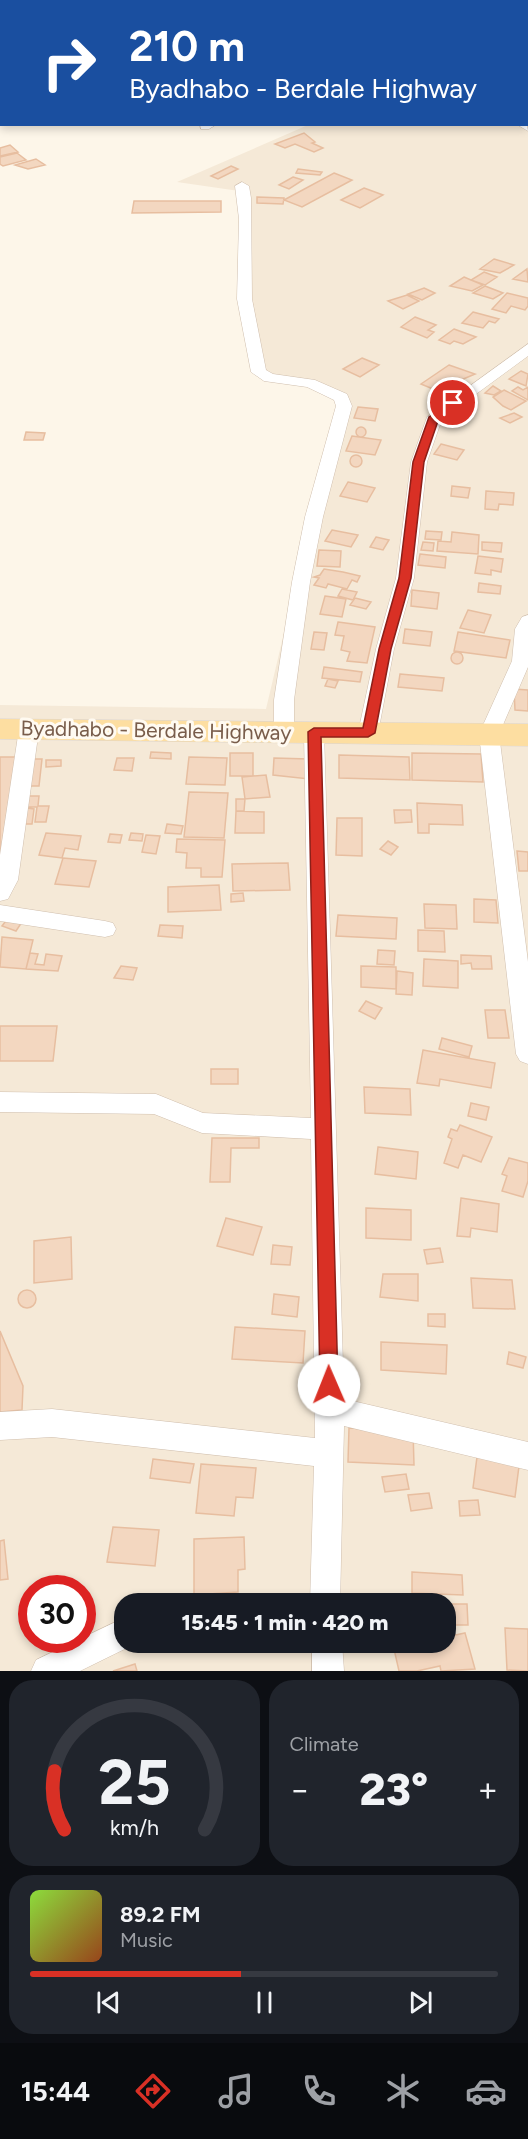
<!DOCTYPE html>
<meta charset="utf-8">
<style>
:root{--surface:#171b24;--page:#20242c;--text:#f1f3f6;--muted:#9ea1a6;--line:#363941;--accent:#d93025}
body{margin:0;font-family:Figtree,sans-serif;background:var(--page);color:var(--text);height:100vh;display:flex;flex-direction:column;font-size:22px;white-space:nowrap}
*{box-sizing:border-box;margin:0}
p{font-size:20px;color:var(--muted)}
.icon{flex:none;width:33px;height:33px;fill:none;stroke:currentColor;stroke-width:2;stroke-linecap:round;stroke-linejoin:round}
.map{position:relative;height:1671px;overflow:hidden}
.panel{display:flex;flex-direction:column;gap:9px;padding:9px;background:#0d0f14;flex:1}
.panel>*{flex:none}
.guide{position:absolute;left:0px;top:0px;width:528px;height:126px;box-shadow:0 3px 9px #0003;background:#1a4fa0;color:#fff;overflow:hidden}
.speed{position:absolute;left:18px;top:1575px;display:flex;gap:12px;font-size:30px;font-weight:700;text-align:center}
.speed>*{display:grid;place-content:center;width:78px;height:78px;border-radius:50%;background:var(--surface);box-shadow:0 3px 9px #0003;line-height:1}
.speed .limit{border:9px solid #d22;background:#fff;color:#111}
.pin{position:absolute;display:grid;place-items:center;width:51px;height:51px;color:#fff;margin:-26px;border:3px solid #fff;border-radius:50%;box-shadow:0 2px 6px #0007}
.me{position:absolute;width:66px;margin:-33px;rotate:359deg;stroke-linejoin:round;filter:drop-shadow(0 0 4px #0008)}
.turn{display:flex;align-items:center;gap:21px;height:126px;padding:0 30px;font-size:27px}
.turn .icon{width:78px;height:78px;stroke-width:2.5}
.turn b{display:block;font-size:42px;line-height:51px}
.big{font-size:45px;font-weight:800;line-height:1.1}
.panel .widget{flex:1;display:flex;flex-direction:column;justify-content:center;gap:9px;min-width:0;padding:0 21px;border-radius:24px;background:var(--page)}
.panel .dial{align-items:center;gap:0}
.dial svg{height:156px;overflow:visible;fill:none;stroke:var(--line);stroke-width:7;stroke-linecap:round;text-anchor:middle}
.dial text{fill:var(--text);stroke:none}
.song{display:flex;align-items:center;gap:18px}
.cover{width:72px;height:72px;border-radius:9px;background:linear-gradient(135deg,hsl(90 70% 55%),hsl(20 70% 35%))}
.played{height:6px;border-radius:3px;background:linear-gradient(90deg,var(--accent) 45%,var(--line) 45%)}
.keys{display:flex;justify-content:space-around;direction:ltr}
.heat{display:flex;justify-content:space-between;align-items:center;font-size:33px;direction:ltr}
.panel .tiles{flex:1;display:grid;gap:9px;grid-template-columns:1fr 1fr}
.widget:last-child{grid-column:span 2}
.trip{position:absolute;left:114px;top:1593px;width:342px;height:60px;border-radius:24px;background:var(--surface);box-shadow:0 3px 9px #0003;font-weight:800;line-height:60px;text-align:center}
.tabs{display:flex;height:96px;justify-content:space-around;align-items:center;background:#090b0e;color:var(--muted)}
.tabs .icon{width:42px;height:42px}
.tabs .current{color:var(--accent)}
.tabs b{font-size:27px;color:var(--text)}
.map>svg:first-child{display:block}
.residential{fill:#f5e9d7;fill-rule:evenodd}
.building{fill:#f3d7c0;stroke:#e7bea0;stroke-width:1.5}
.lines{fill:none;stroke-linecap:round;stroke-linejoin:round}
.street-casing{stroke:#d0bfae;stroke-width:1}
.primary-casing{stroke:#dcd5d0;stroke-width:1}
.street{fill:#fff;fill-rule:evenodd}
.primary{fill:#fddea1;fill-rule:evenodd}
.route{fill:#d93025;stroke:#8d1f18;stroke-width:1.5}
.labels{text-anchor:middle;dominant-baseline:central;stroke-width:6;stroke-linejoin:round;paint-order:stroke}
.street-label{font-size:21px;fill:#795d4b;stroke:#fffaf1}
</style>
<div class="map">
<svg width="528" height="1671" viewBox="0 0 528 1671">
<rect width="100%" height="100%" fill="#fdf6e9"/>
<path class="residential" d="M528,57V1671H0V705L266,709L340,396L252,367L246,192L177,182L308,125L526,124ZM32,1588H82V1640H32ZM124,1604H446V1642H124Z"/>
<path class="building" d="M304,133L315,142L312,143L323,148L314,152L295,144L285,148L275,144Z
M10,145L18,152L0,156V148Z
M17,153L26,160L3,166L0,164V157Z
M36,159L45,165L28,169L15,165Z
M231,166L238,169L218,179L211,176Z
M298,169L322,172L320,175L296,173Z
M334,173L352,180L302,207L284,200Z
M293,177L303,180L289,189L279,185Z
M364,188L383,195L360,208L341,200Z
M257,197L284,198L283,204L257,203Z
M134,201H221V212L132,213Z
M494,259L514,265L500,273L480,269Z
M527,269L528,282L513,279Z
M484,272L497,277L485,285L471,280Z
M464,277L483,285L472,291L450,286Z
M485,286L503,293L493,299L473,293Z
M424,288L435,293L422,300L408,294Z
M507,293L528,298V306L525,310L511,306L506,313L492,309Z
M407,295L419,301L403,309L388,301Z
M473,312L499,319L495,323L489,321L483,328L462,323Z
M415,317L436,325L428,330L434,332L427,338L401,327Z
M454,329L476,337L463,344L454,341L450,344L439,340Z
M362,358L379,365L360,377L343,369Z
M449,365L475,374L461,380L466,382L457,389L447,387L440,392L421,384Z
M521,371L528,374L526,386L509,379Z
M493,386L501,391L494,395L485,393Z
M518,387L523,390L528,387V400L512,391Z
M504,390L526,401L511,410L503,406L493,397Z
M358,407L378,409L375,421L354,418Z
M514,413L522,417L510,423L500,418Z
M356 432a5 5 0 1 1 10 0a5 5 0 1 1-10 0Z
M26,432L45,433L43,440H24Z
M352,436L381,440L375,455L346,451Z
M441,444L464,450L457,460L434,454Z
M350 461a6 6 0 1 1 12 0a6 6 0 1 1-12 0Z
M348,482L375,488L367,502L340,496Z
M452,486L470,488L468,498L451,496Z
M486,491L514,493L513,505L499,504L498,510L485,509Z
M332,530L358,535L351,547L325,541Z
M426,531L442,532L441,540L425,539Z
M452,532L479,535L478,554L437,551L438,541L451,542Z
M376,537L389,540L383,550L370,547Z
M423,542L434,543L433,551L421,550Z
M482,542L502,543L501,552L482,550Z
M319,550L341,551L340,567L317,566Z
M420,554L446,557L445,568L418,565Z
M478,556L503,559L501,572L491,570V575L475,573Z
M324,569L343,572L360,576L357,582L352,580L347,589L328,584L326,588L314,585L319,578L314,577L320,575Z
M479,583L501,586L500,594L478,592Z
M342,589L357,592L353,600L338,596Z
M412,590L439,593L437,609L411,606Z
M325,596L346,599L342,617L320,614Z
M355,598L371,602L366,609L350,605Z
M468,610L491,615L484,633L460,628Z
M338,622L375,627L367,663L347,661L350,652L341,650L344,636L335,635Z
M405,629L432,632L430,646L403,643Z
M314,632L327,633L324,650L311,649Z
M458,632L510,640L506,658L454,651Z
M451 658a6 6 0 1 1 12 0a6 6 0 1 1-12 0Z
M324,667L362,672L360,682L322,678Z
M400,674L444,678L442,691L398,687Z
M328,679L338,681L335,688L325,686Z
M514,689L528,690V711L515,710Z
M151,752L171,753V759L150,758Z
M230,753H253V776H230Z
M412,753L481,754L483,782L412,780Z
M339,755L409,757L410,780L339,778Z
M0,757H17L0,876Z
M189,757L227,758L225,785L186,784Z
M117,758H134L132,771L114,770Z
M274,758L309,759V779L273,775Z
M29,759H42L39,786H26Z
M46,760H61V766L46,767Z
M266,775L270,797L245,799L242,777Z
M189,792L228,793L224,838L184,837Z
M28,796H39L38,806H49L46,822H35L37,807H26Z
M236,799H245L244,811H236Z
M417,803L462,805L463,825L429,824V833H418Z
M27,808L34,809L32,824H24Z
M394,810H411L412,822L395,823Z
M236,811L264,812V833H235Z
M337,818H362V856L336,855Z
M167,824L183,826L181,834L165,833Z
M46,833L81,836L78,850L65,848L62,858L39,855Z
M131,833L143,834L142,841L129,840Z
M110,834L122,835L120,843L108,842Z
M146,835L160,836L156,854L142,852Z
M177,839L225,840L222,877H201V868H186L187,853L176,852Z
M388,841L398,847L391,855L380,849Z
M517,851L528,852V871H519Z
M63,858L96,861L89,887L55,884Z
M288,863L290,890L233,891L232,864Z
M219,885L221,910L168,912V887Z
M243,893L244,901L231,902V894Z
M474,899L496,900L498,923L474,922Z
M424,904L456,905L457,929L425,928Z
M338,915L397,918L396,939L336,936Z
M8,918L22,922L16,931L2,926Z
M160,925L183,926L182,938L158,936Z
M418,930L444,931L445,952L418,951Z
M2,937L33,940L26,969L0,967Z
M378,950L395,951L394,965L377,964Z
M30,953L38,954L35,964L44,965L46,954L62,956L58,971L26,969Z
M461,955L491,956L492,969H472L471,963L461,964Z
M424,959L458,961V988L423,986Z
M121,966L137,968L133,980L114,978Z
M361,966L396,967V989L361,987Z
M397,971L413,973L412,995L396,994Z
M366,1001L382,1008L375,1019L359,1011Z
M485,1010H505L509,1038H488Z
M0,1026H57L53,1061H0Z
M442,1038L472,1046L469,1057L439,1049Z
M423,1050L495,1063L491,1088L440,1079L439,1086L417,1083Z
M211,1069H238V1084H211Z
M364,1087L410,1089L411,1115L365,1113Z
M471,1103L489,1107L486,1120L468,1116Z
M460,1125L492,1137L481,1162L463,1155L458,1168L444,1163L452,1139L448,1137L451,1129L457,1131Z
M212,1138H259V1148H231L230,1182H210Z
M378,1147L418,1152L416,1179L375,1174Z
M509,1158L528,1163V1181L523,1197L502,1191L507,1176L502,1174Z
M461,1198L499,1204L497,1232L471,1228L470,1237L457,1236Z
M366,1208L411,1210V1240L366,1238Z
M226,1218L262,1227L253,1255L217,1246Z
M71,1237L72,1279L34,1283V1241Z
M273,1245L292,1247L290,1265L271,1264Z
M440,1248L443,1262L427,1264L424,1250Z
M383,1274H418V1301L380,1297Z
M471,1278L512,1280L515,1309L473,1308Z
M18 1299a9 9 0 1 1 18 0a9 9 0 1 1-18 0Z
M274,1294L299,1297L297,1317L272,1314Z
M428,1314H445V1327L428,1326Z
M235,1327L305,1331L303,1363L232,1359Z
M0,1331L23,1386L22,1410L0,1412Z
M381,1342L447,1345L446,1374L381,1370Z
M509,1352L526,1357L523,1368L507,1364Z
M349,1428L413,1431L414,1465L348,1462Z
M477,1457L519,1466L515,1497L473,1488Z
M153,1459L194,1464L190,1483L150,1478Z
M201,1464L256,1468L253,1498L236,1497L234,1516L196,1513Z
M406,1474L409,1489L385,1492L382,1477Z
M429,1493L432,1508L411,1511L408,1495Z
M478,1500L480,1515L460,1516L459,1501Z
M113,1527L159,1530L155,1566L107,1562Z
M244,1537L245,1569L238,1570V1592L194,1595V1539Z
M4,1540L8,1579L0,1580V1541Z
M412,1572L462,1575L463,1595L412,1593Z
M446,1604H467L468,1625H446Z
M505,1628L528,1629V1671L507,1670Z
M465,1633L475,1669L441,1671L440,1666L417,1671H399L394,1649L423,1642H446V1637Z
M135,1664L137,1671H113Z"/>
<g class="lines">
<defs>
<path id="street" d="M378,0H390L377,2Z
M526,121L528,131L516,124H526Z
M200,124H217L209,129H201Z
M242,182L249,186L251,198L252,299L266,370L273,374L315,380L347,394L352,406L323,517L310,582L294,700V732L291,737H277L274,732V700L292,582L305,517L336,406L334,400L307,387L264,381L251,372L237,299L239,219L235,186Z
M528,344V356L442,419L427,462L414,578L394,649L378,733L375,738H361L358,733L376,649L396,578L411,462L427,417Z
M528,615V667L499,734L528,962V1064L520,1061L516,1054L479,734L512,661L515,629L522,617Z
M29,722L36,724L39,729L18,880L8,899L0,901V855L19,729L22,724Z
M314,725L321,727L324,732L344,1399L528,1442V1470L344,1426L340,1604H310L314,1466L52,1437L0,1440V1412L52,1409L315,1438L311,1139L202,1133L154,1114L0,1112V1092L156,1094L203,1113L311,1118L304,732L307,727Z
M0,905L105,921L113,923L116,929L113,935L105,937L0,921Z
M124,1618V1642L135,1644L80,1671H31L36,1660Z
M312,1642H342L344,1671H312Z"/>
<path id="primary" d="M0,719L528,724V746L0,739Z"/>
</defs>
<use href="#street" class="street-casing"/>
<use href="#primary" class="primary-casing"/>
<use href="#street" class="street"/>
<use href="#primary" class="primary"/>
</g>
<path class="route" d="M453,400L458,403L439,418L424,462L411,578L391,649L375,733L368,737H321L338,1385L335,1391L329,1394L323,1391L320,1385L308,732L314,728H363L379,649L399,578L413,462L429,417Z"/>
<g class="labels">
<g class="street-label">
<text transform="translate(156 730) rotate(1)">Byadhabo - Berdale Highway</text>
</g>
</g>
</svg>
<div class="speed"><div class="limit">30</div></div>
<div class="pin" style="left:453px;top:403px;background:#d93025"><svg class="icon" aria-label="arrive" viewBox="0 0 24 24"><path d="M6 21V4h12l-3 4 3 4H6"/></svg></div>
<svg class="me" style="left:329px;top:1385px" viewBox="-20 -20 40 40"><circle r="19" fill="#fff"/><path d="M0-13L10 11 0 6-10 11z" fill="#d93025"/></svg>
<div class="trip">15:45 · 1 min · 420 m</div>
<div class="guide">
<div class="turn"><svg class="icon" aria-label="right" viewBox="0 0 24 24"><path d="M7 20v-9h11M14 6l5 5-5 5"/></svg><div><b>210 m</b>Byadhabo - Berdale Highway</div></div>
</div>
</div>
<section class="panel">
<div class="tiles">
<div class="widget dial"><svg viewBox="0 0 100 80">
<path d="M14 69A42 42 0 1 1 86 69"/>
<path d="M14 69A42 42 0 0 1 9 39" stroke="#d93025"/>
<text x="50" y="56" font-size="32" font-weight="700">25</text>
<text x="50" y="72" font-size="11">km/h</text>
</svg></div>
<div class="widget"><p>Climate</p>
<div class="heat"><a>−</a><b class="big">23°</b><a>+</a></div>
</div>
<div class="widget">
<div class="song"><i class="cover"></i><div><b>89.2 FM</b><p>Music</p></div></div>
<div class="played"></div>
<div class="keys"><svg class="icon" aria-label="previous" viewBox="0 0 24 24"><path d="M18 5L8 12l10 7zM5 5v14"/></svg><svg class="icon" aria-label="pause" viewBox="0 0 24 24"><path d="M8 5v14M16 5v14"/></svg><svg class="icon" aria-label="next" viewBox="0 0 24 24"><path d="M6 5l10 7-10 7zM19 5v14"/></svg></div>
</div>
</div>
</section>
<nav class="tabs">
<b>15:44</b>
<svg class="icon current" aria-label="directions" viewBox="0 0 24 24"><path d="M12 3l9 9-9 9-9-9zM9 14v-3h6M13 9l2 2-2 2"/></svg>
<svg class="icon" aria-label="music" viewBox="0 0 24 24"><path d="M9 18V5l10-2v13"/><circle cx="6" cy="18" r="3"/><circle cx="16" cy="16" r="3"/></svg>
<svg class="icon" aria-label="phone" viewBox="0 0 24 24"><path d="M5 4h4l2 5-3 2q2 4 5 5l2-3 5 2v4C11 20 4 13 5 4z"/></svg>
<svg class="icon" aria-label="climate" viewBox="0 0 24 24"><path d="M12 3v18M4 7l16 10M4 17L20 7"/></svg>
<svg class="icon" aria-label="car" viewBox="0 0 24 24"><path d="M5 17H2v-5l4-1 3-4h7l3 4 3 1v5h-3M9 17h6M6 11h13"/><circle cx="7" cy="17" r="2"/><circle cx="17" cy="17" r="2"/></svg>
</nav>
